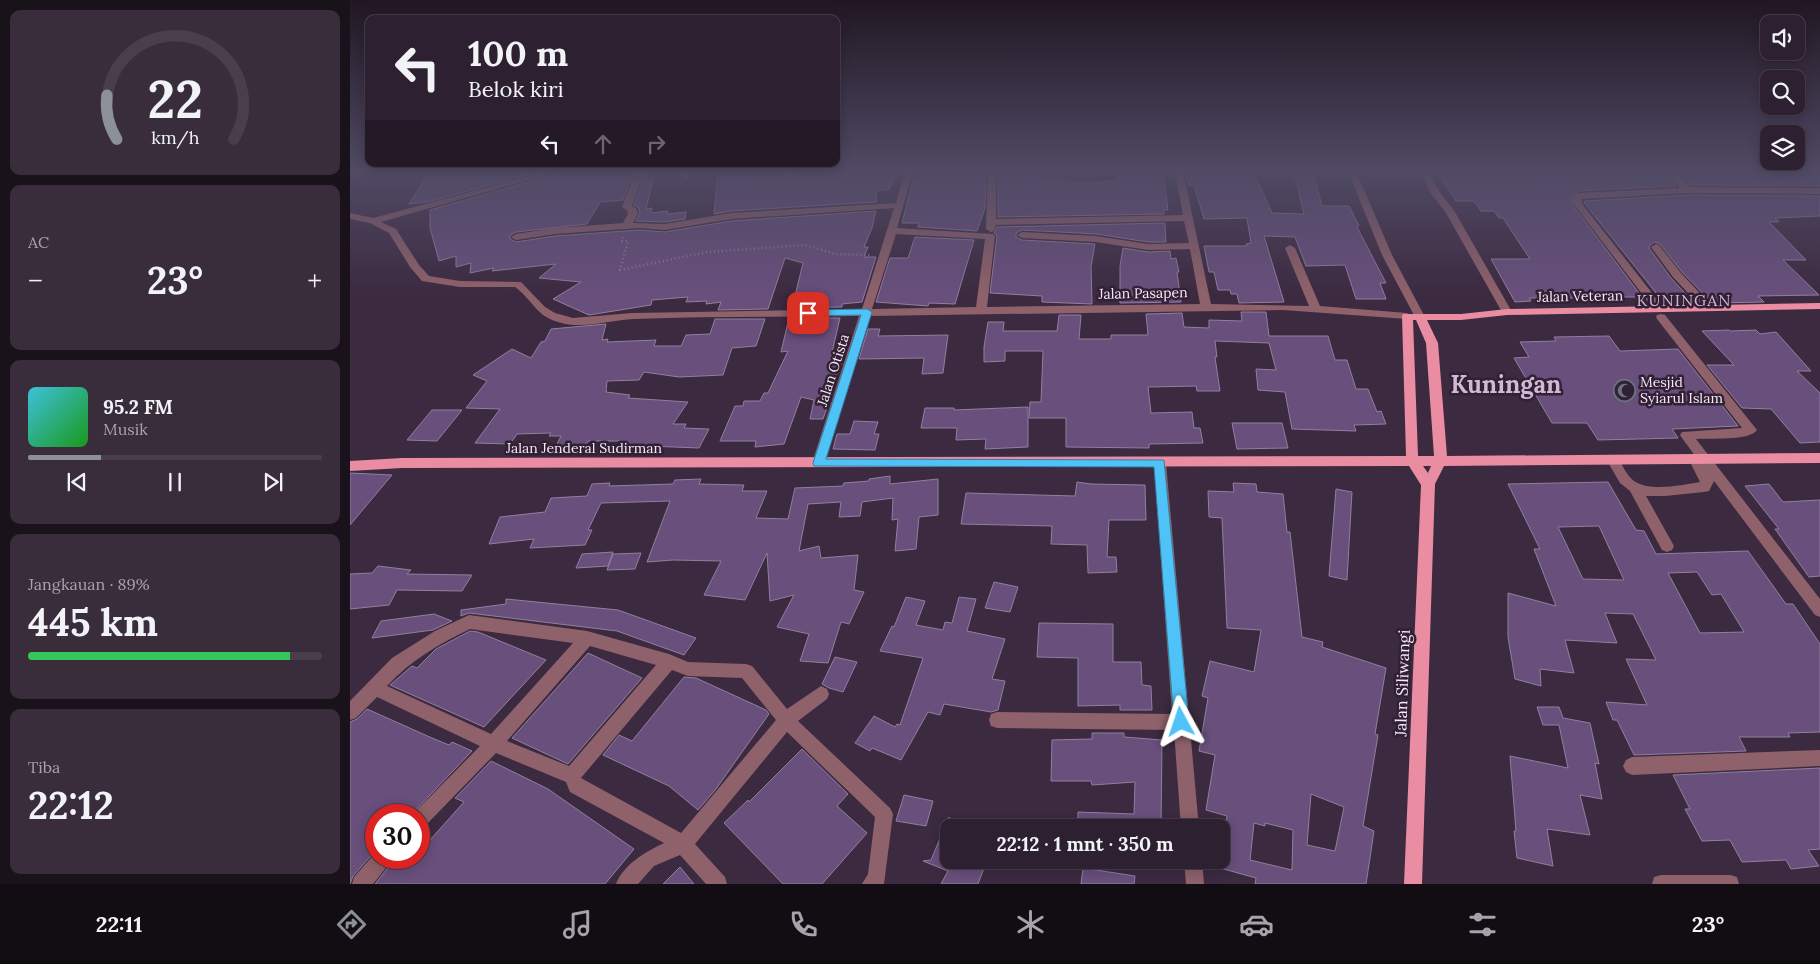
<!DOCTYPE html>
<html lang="id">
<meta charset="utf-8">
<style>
:root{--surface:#2d2030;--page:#392d3c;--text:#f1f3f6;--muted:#a7a3ab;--line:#483e4c;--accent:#8c9099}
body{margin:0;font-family:Lora,serif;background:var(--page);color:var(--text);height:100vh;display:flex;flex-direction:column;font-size:19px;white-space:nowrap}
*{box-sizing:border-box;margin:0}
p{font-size:16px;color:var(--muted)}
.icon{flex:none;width:28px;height:28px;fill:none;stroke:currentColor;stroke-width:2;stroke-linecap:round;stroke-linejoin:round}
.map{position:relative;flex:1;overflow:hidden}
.sheet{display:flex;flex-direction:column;gap:10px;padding:10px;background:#19121a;width:350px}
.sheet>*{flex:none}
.hud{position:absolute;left:15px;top:15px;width:475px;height:152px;border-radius:10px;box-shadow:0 2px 12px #0003,0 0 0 1px var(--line);background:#2d2030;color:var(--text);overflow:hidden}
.tools{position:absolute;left:1410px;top:15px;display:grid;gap:10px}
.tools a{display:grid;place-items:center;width:45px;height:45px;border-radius:10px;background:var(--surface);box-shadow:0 2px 12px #0003,0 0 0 1px var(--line);font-size:25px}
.speed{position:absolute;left:15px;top:804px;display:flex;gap:10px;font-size:25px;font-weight:700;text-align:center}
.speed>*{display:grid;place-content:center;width:65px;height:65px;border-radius:50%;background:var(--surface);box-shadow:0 2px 12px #0003,0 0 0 1px var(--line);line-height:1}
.speed .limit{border:8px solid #d22;background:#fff;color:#111}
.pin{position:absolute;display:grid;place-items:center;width:42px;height:42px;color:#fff;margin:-21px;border-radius:10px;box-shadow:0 2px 8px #0006}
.me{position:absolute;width:55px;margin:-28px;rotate:355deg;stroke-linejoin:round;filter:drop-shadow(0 0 4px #0008)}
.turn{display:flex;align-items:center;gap:18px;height:105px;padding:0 20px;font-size:22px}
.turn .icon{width:65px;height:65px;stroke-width:2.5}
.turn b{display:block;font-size:35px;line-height:42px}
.lanes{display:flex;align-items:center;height:48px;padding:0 20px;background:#0003;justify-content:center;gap:25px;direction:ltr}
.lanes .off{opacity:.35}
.big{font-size:38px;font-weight:800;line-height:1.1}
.sheet .card{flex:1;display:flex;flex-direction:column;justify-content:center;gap:8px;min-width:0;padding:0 18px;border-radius:10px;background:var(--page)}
.sheet .dial{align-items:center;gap:0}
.dial svg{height:130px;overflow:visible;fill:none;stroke:var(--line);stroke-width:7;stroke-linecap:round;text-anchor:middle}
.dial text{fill:var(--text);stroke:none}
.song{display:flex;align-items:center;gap:15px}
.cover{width:60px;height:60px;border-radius:8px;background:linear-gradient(135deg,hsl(190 70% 55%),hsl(120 70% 35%))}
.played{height:5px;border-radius:2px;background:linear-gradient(90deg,var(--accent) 25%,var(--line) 25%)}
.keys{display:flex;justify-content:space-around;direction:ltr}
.heat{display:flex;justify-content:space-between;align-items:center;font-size:28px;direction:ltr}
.charge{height:8px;border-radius:4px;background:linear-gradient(90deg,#34c759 89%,var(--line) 0)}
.trip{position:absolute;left:590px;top:819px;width:290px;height:50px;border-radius:10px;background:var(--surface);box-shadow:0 2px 12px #0003,0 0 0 1px var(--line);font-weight:800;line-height:50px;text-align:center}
.dock{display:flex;height:80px;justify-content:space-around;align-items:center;background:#120d13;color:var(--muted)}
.dock .icon{width:35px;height:35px}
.dock .current{color:var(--accent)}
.dock b{font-size:22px;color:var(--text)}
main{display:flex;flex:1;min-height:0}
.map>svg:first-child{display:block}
.building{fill:#684f7c;stroke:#90809d;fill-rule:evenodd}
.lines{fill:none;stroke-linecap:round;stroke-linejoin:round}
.path{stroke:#928295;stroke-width:2.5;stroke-dasharray:1 3;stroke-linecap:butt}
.minor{fill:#8f616a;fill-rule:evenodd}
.major{fill:#ea8ca2;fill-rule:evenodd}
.route{fill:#4fc3f7;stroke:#337fa1}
.labels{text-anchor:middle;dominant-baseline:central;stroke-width:5;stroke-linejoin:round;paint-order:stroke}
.street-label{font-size:14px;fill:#f6e9f8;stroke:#322035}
.poi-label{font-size:14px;fill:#f6e9f8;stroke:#322035;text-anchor:start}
.quarter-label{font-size:16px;letter-spacing:1px;fill:#d0b9d4;stroke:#322035}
.near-street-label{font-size:16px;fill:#f6e9f8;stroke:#322035}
.town-label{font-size:24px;font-weight:bold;fill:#d0b9d4;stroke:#322035}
</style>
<main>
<section class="sheet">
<div class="card dial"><svg viewBox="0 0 100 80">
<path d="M14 69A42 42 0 1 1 86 69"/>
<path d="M14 69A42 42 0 0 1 8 42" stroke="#8c9099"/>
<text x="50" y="56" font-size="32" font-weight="700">22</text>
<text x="50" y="72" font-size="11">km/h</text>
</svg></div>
<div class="card"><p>AC</p>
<div class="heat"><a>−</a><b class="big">23°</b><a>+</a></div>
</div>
<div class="card">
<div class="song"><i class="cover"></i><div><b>95.2 FM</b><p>Musik</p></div></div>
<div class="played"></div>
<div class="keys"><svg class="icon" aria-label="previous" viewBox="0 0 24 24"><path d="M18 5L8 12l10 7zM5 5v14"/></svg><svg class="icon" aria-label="pause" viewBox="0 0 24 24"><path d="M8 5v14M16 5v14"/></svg><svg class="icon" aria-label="next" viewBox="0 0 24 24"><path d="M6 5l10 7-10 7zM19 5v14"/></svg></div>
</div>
<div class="card"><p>Jangkauan · 89%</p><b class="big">445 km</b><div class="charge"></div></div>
<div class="card"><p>Tiba</p><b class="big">22:12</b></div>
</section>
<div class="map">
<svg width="1470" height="884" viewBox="0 0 1470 884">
<rect width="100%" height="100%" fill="#3c2a40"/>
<path class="building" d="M80,171H192L77,202L59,204Z
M212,171H284L273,200L250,202L237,224L166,232L160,235V239L166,242L205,236L289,230L315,232L381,221L526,211L522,228L514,247H518L514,257H526L512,302L492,304V307L442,308L453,263L435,258L418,309L368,310L371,302L356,304L357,301L336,302L338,297L302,300L301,305L239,315L203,299L231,282L189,278L206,264L142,271L144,268L120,273L121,263L106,267V256L89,261L80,228V210L211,173Z
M296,171H305L296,209L302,208L301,213L318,211L317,214L336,212L335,219L315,222L286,221L290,213L288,207L284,205Z
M368,171H431L432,174L438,181L446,178L444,172L457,171H541V173H547L539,190H527L526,202L381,211L364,214Z
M584,171H636L635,208L627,231L568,227L569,223H552L565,172Z
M648,171L667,172L666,175L693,174L694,180H720V183L768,181L767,171H813L818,210H814V214L648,217Z
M835,171H903L922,213L954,214L945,176L964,177L972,206H999L1009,226L1007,227L1036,283H1030L1036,299H1006L995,265L956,266L945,237L914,236L934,302L889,303L887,294H881L880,290H868L864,272H859L854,246H897L896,244L901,243L897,218L854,219L844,185H839Z
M1087,171H1314L1326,186L1229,191L1221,198L1225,208L1292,297H1255L1258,301L1236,302L1233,298H1179L1181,301L1165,302L1141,259H1180L1153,218H1149L1144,211H1131L1124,201H1106Z
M1326,171H1470V186L1340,185Z
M1337,195L1470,196V216L1425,218L1429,222H1419L1456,260H1433L1469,295L1408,296L1414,302L1362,303L1332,272L1310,244L1305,242L1300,245L1299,248L1321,278L1345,304L1314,303L1235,204L1234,201Z
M815,223L816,242H798L746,234L672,230L666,233V237L672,240L745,244L741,267L742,304L692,302V296L640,293L647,236L644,233L647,227Z
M565,237L624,240L605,304L579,303L578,306L526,302L540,258H558Z
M773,248L798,252L820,251L821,259L826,258L829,272H827L831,302L770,303V266Z
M891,312H916L919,336H978L985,360H997L1006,389H1018L1027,412L1031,411L1036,424L1004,425L1006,431L942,429L935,392L908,390L906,369L926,370L919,343L865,341L867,357H865L870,391H847L846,386L798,387L801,413L842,412L844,428H850L853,443L799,444V448L716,447V418H679L680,402H691L693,351H655V361L634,362V347L638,322H654L653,331H707L709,315H731L729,339H761V335H798L796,314L832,313L834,327L859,328V320L892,321Z
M439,318H490L480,361L492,362L475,397H481L473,419H460L464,400L451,397L434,444L405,447L406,441H370L385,406H393L394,401H410L414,393H418L438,351L431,352Z
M365,319H415L406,346L382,348L373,375L329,377L294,372L289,380L257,381L256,392L280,395L278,398L338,402L323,424H336L334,428L359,429L349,448L298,446L294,451L267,449L272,441H238L233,451L203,452L211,436H199L201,433L167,434L160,444L125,443L150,409L116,408L137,381L123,375L162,349L181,358L191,342L195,341L201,329L256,324L252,340L258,339L257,342L306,340L304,346H331L336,335L360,334Z
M518,329H530L528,336L598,335L593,373L572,374L574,358L509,359Z
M1379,330L1380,331L1406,330L1410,334L1426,332L1461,371H1447L1470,393V442L1450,443L1421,409L1392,408L1357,365H1384L1352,331Z
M1259,336L1270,351L1328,349L1388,426L1322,429L1328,438L1248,440L1237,423H1202L1164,358L1179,357L1170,342L1206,341L1204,337Z
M678,407V447L635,449L636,439L606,440L607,428H571L575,408H604V410Z
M82,410H112L87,441L57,440Z
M504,421L528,422L524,434H529L525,450L483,449L487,434H500Z
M882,423H932L938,448L887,449Z
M0,473L42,475L0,525Z
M540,476V484L588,479V515L569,517L566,549L545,551L548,519L542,520L543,498L512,502L510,516L489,517L491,502L458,504L449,551L469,546L471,558L508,555L504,590L514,592L499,624L491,622L478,663L450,661L459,634L427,627L444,595L420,601L417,553L395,600L354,595L371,561L323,560L297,562L320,501L251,503L238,530H242L235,545L180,548L184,539L139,544L150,517L195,512L201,498L237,496L242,484L260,483L259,486L323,484L325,480L351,479L349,484L394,485L392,491H417L406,518L438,519L445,488L493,486L494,483L519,481V479Z
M727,482L741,484L795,485L796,520H759L757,557H766L767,572L738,573L737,545L701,544L702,526L611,524L616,493L725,496Z
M1258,482L1286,530L1294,531L1306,554L1398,551L1436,604H1443L1470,644V732L1438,733L1440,737H1389L1396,751L1284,755L1267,720H1263L1256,702L1297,705L1276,659L1306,660L1283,614L1255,613L1267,643L1215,640L1224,673L1190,669L1191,686L1165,679L1158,637V593L1206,606L1184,549H1190L1158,484ZM1249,526L1274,580L1233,579L1208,527ZM1347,572L1362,595L1371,594L1394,632L1350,633L1318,573Z
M883,483L906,484L907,492L933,494L937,532H940L952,637L973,642L972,647L1036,668L1025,734L1028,735L1013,826L1024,831L1016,884H905L906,878L870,868L877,816L856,810L865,755L849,751L858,698L852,696L860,661L904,672L911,630L877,628L872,518L859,517L858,491L884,492ZM961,794L994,807L985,851L957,845ZM904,823L915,826V823L943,830L942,870L900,860Z
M1419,484L1433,502L1470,500V576L1459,577L1425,529H1429L1395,486Z
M986,489L1002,492L997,580L979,576Z
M263,552L258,566L226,568L232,554Z
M291,553L285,569L257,570L263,554Z
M28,566L61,570L57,574L122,575L112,591L47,590L39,605L0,609V574L22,573Z
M644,582L668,587L660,612L635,608Z
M556,597L575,601L566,625L593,630L595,622L602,623L609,597L626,599L617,631L655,639L642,679L655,681L648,710L641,712L594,704L590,715L578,712L551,760L522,748L520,751L505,743L524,716L545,727L547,724L550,725L573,658L530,651L542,626L544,627Z
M156,599L268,610L346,638L334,655L267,631L119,613L111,616V610L156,604Z
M84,614L102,621L83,630L22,638L31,621Z
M689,623L763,624V662H791L792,685L801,686L802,710H770V705L728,706V658L687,657Z
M120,631L128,632L196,660L134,727L40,685L62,666L67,668L86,649Z
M238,653L292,678L218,764L162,738Z
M485,657L507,662L493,692L479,688L472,684Z
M334,677L346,678L416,710L419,714L366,789L348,810L319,786L253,755L269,735L282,741Z
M1187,707H1209L1213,718L1240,723L1249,764L1245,763L1252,799L1230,795L1240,835L1197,829L1203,866L1167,858L1164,831H1166L1160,756L1218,768L1209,725H1193Z
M17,709L82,738L99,745L102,742L122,751L61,815H26V850L3,876L0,884V722L7,719Z
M742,733H774V737L812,740L811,828H728V812L784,814L785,782L742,785L741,781H701L702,740L742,739Z
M452,749L498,794L487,806L517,833L472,884H433L374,823L398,800L399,802Z
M141,761L198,789L284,849L255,884H25L40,865L44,858H69V847L77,838L80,840L114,802L105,798Z
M1470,768V849L1458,850L1469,866L1441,869L1436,860L1392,862L1380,840L1352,841L1335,809H1340L1323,775Z
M554,795L583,801L576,826L546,821Z
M599,817V860H637L628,884H591L598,871L573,861L581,860Z
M330,867L344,884H313Z
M733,868L785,876L784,884H731Z"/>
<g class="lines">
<path class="path" d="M273,237L272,241H278L270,270L358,252L455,245L485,254L521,255"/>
<path class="minor" d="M198,171H210L31,222L46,229L69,265L79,276L110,281L171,282L195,307L205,313L223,318L282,313L512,309L544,208L381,219L315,230L289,228L205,234L166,240L161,237L166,234L205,228L273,223L278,214L277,210L272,207L286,171H294L282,206L286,208L288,214L283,223L315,224L381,213L546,203L555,171H563L547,228L643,234L645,236L637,307L850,304L840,249L798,250L746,242L672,238L667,235L672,232L746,236L798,244L839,243L834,221L646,225L644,231L641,232L636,229L638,171H646V219L833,215L825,171H833L861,304L959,306L935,248L940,245L945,248L970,306L1057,313L1062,316L1057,319L933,310L520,316L474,463L473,466H463L462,463L509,316C434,317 359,316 284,319C259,320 234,330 208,322C186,316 182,299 165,287H110L72,281L60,267L39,233L20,223L0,219V213L23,218ZM546,234L635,239L626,307L522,309Z
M331,171H339L341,177L334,179Z
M434,171H442L444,177L437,179Z
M998,171H1006L1042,255L1075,317L1074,319H1066L1065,317L1032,255Z
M1070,171H1078L1089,191L1105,212L1162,312L1161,314H1153L1152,312L1096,213L1080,192Z
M1316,171H1324L1339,187L1470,188V194L1337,193L1232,199L1233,205L1313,307L1314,309L1309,312L1305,311L1226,207L1222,199L1226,194L1229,193L1330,188Z
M1306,244L1309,245L1331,273L1362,306L1363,308L1362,310H1354L1323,277L1301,247Z
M1311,314L1315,315L1407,430C1400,441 1360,438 1346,439L1470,599V617L1465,615L1364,481L1359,491L1354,492L1315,496H1296L1324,546L1322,550L1317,552L1312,550L1280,491L1270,483L1256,459L1257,456H1267C1272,464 1276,475 1284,481C1299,492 1333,485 1350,482L1340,462L1341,459L1346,457L1332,438L1330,435L1332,432L1392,428L1307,319L1306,317L1307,315Z
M810,458L815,460L816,463L849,828H831L824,730L647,728L641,726L639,720L641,714L647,712L822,714L804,463L805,460Z
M119,615L237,631L319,654L338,662L396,664L402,666L437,709L471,686L477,689L479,694L477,699L448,721L540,808L543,814L534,884H512L518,874L525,817L437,732L345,844L375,877L377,884H356L330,855L304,866L288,884H266C274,864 295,852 314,843L220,792L216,782L146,753L75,826L69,829V815L63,814L130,746L27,697L6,718L0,720V701L42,658L85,631ZM120,629L223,643L141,734L37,686C61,660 89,644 120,629ZM240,646L306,665L219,766L157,741ZM322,670L338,676L392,678L426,720L331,833L231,778Z
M1470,750V766L1282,775L1276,772L1273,766L1276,760L1282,757Z
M26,852V858H42L39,864L23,884H2L4,877Z
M834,860H852L854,884H836Z
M1311,875H1380L1387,877L1389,884H1302L1304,877Z"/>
<path class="major" d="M1470,303V309L1157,315L1111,320H1077L1088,343L1097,456L1470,453V463L1094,466L1085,484L1072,884H1054L1071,485L1059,466L52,468L0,471V461L52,458L1056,456L1052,316L1053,314H1111L1157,309ZM1063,320H1066L1076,343L1084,456H1068ZM1073,466H1081L1078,473Z"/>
</g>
<linearGradient id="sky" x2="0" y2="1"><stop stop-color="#211723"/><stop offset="0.58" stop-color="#504a64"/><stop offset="1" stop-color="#504a64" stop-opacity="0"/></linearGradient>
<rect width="1470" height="294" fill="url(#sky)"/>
<path class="route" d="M517,309L522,312L476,459L814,460L839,722L837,727L831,729L826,727L824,722L804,467L464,466L463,463L511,315L458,316L453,313L458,310Z"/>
<defs>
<symbol id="mosque-ring" viewBox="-11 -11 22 22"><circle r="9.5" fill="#322035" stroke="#6b7280" stroke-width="1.5"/><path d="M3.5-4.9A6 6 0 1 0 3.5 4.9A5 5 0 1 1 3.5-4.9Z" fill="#6b7280"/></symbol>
</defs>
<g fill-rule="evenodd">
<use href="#mosque-ring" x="1262" y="378" width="25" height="25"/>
</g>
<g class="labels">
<g class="street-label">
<text transform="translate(793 293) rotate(-1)">Jalan Pasapen</text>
<text transform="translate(1230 296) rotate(-1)">Jalan Veteran</text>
<text transform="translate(483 370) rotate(-72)">Jalan Otista</text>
<text x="234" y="448">Jalan Jenderal Sudirman</text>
</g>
<g class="poi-label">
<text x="1290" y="382">Mesjid<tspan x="1290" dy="16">Syiarul Islam</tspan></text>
</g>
<g class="quarter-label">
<text x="1334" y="300">KUNINGAN</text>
</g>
<g class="near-street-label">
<text transform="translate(1052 683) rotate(-88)">Jalan Siliwangi</text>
</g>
<g class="town-label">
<text x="1156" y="384">Kuningan</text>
</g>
</g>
</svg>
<div class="tools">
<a><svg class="icon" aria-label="sound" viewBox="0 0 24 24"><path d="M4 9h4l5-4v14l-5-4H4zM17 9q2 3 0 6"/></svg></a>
<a><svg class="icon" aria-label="search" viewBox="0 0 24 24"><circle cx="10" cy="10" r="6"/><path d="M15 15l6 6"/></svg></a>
<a><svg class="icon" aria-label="layers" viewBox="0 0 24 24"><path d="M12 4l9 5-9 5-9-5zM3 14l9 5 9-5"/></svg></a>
</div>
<div class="speed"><div class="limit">30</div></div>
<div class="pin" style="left:458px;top:313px;background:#d93025"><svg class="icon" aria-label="arrive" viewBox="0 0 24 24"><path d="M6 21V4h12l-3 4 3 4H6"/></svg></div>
<svg class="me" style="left:831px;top:722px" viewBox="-20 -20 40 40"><path d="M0-17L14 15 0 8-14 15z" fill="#4fc3f7" stroke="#fff" stroke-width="4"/></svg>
<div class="trip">22:12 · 1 mnt · 350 m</div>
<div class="hud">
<div class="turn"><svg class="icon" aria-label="left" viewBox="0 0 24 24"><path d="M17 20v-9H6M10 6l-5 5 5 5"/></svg><div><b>100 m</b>Belok kiri</div></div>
<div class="lanes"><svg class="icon" aria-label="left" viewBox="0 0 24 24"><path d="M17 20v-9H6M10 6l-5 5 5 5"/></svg><svg class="icon off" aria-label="ahead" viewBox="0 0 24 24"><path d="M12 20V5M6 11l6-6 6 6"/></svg><svg class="icon off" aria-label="right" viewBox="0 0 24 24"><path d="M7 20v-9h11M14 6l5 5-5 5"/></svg></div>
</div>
</div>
</main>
<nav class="dock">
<b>22:11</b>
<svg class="icon current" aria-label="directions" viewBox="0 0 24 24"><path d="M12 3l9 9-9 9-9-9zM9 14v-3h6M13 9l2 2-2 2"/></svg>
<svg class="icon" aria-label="music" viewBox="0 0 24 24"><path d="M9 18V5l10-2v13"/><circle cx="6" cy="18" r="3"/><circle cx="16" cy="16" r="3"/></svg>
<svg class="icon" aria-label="phone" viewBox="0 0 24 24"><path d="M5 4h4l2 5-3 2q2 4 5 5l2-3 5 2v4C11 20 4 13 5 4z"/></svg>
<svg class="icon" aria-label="climate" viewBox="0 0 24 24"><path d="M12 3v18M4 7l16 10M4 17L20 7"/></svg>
<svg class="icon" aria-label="car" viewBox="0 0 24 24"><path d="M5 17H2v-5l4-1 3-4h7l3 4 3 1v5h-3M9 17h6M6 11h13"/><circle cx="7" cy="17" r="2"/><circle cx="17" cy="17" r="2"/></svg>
<svg class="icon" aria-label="filters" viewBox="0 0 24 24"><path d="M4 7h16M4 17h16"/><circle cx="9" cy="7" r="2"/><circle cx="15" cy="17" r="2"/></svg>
<b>23°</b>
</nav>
